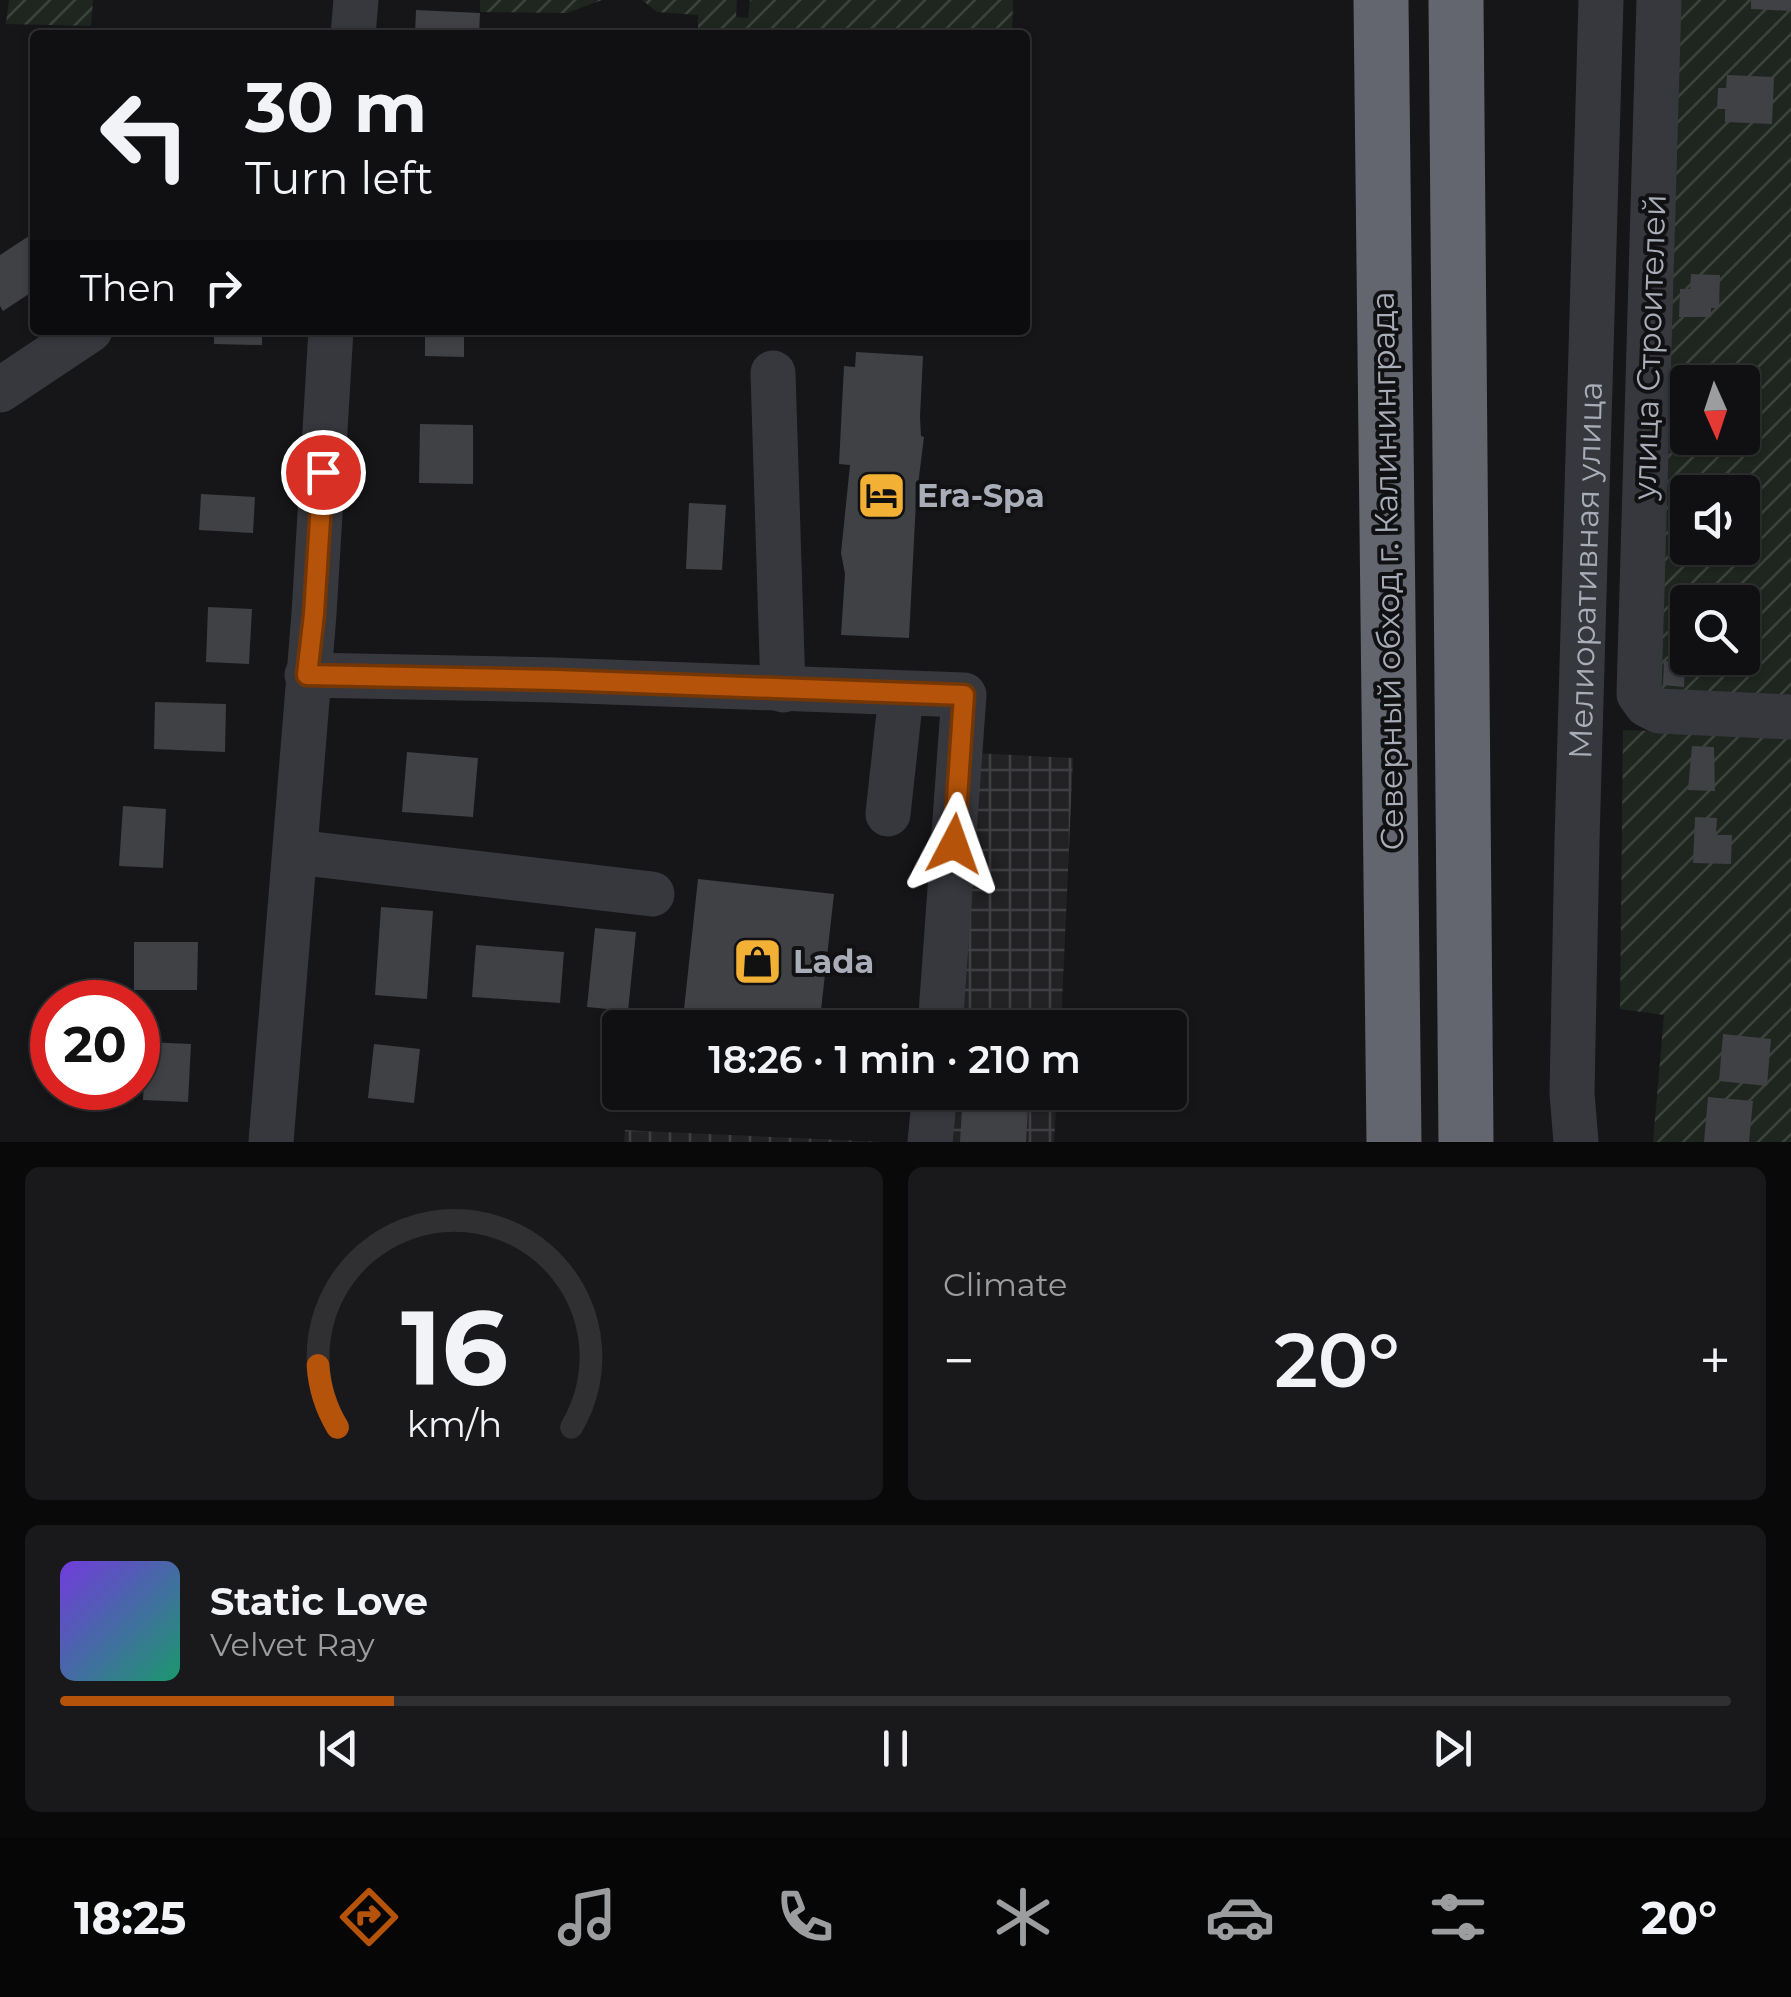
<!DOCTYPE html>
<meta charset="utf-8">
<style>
:root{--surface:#101012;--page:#19191b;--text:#f1f3f6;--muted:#9c9d9f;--line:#303032;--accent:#b45309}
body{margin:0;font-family:Montserrat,sans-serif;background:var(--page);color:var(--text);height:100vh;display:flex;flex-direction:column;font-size:38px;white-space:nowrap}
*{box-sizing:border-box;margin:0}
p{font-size:32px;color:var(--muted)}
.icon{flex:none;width:55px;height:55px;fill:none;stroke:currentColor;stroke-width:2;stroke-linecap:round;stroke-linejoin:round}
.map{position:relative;height:1142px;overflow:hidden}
.drawer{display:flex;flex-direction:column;gap:25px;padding:25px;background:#09090a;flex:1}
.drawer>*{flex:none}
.top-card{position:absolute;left:30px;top:30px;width:1000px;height:305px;border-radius:10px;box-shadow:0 2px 8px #0004,0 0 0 2px var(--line);background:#101012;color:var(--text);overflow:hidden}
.needle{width:65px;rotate:177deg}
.controls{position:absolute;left:1670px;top:365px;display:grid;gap:20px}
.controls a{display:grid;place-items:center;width:90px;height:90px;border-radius:10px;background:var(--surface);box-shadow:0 2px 8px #0004,0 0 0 2px var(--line);font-size:50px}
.speed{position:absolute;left:30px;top:980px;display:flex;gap:20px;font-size:50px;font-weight:700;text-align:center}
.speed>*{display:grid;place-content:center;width:130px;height:130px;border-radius:50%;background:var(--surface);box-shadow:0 2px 8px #0004,0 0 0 2px var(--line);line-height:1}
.speed .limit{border:15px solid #d22;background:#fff;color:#111}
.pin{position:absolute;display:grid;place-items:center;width:85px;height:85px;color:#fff;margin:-42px;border:5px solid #fff;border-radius:50%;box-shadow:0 2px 10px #0007}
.me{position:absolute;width:110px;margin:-55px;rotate:4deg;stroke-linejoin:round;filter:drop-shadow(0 0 8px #0008)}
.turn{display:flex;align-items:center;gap:35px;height:210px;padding:0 50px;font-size:45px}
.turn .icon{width:130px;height:130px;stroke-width:2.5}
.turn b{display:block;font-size:70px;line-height:85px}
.then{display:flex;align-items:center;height:95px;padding:0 50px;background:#0003;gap:20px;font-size:38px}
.big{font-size:75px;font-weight:600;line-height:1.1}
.drawer .tile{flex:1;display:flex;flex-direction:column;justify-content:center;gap:15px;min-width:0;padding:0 35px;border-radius:15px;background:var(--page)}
.drawer .dial{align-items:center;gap:0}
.dial svg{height:260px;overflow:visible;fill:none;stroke:var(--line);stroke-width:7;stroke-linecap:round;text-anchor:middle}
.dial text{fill:var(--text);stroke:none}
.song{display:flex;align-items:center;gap:30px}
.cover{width:120px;height:120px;border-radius:15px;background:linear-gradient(135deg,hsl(260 70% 55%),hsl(160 70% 35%))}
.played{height:10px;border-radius:5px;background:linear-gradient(90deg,var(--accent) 20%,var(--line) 20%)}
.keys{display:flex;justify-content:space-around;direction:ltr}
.heat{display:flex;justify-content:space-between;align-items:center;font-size:55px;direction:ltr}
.drawer .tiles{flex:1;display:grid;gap:25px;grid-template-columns:1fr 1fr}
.tile:last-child{grid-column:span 2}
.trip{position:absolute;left:602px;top:1010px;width:585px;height:100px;border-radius:10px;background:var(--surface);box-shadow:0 2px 8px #0004,0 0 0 2px var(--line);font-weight:600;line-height:100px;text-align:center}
.tab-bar{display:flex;height:160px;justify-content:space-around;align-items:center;background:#060607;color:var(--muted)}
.tab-bar .icon{width:70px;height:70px}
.tab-bar .current{color:var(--accent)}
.tab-bar b{font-size:45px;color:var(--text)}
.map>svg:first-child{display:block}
.industrial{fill:url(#industrial-grid)}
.garden{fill:url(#garden-furrows);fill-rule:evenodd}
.building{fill:#404145}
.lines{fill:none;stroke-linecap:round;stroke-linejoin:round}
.minor{stroke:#37383d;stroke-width:45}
.highway{stroke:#63666e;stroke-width:55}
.route-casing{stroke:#753606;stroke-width:25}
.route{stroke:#b45309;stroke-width:18}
.labels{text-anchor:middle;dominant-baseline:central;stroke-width:8;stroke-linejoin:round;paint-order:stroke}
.street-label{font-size:32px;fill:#a8adb8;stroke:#111113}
.poi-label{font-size:32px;font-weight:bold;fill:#a8adb8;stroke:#111113;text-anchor:start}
</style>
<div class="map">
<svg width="1791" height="1142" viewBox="0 0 1791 1142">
<defs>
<pattern id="industrial-grid" width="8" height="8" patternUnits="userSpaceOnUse" patternTransform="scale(2.5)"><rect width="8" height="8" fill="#222225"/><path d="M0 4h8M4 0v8" fill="none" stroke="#3f3f43"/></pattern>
<pattern id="garden-furrows" width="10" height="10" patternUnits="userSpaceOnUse" patternTransform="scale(2.5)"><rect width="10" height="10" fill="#1e261f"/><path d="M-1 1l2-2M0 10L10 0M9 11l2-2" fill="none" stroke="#3c433d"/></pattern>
</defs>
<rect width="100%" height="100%" fill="#161618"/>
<path class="industrial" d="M954,752L1073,758L1061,1027L940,1028Z
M936,1093H1057L1054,1142H933Z
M625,1130L641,1131L885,1142H624Z"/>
<path class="garden" d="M9,0H93L91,26L6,24Z
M480,0H602L567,13L480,12Z
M642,0H737L736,17L748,18L750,0H1013L1012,35H698V15L657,12Z
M1668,0H1791V1142H1653L1664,1015L1620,1009L1623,730L1688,732L1650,715ZM1688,382H1742V438H1688ZM1688,492H1742V548H1688ZM1688,602H1742V658H1688Z"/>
<path class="building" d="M1751,0H1791V11L1751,9Z
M416,10L480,13L479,35H415Z
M1727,75L1774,77L1772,124L1725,122V109H1717L1718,88H1726Z
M35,232V290L3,311L0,306V255Z
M1691,274L1720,275L1719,308H1711V317H1679L1680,289H1690Z
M214,330H262V345L214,344Z
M425,330H464V357L425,356Z
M856,352L923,356L920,417L921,436L924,437L916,501L909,638L841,635L845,574L841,553L850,465L839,464L844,366L855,367Z
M420,424L473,425V484L419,483Z
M201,494L255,497L253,533L199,530Z
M689,503L726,505L722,570L686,569Z
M208,607L252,609L249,664L206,662Z
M1664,661L1685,662L1684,687L1663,685Z
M155,702L226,704L225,752L154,749Z
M1692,746L1714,747L1715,791L1688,790Z
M407,752L478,758L473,817L402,812Z
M123,806L166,809L163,868L119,866Z
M1695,817L1717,818L1716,835H1732L1731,864L1693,863Z
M698,879L834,894L819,1028H682Z
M381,907L433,911L427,999L375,995Z
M595,928L636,932L628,1011L587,1007Z
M134,942H198L197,990H134Z
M476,945L564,952L560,1003L472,997Z
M1723,1034L1771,1039L1767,1086L1719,1081Z
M146,1042L191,1044L188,1102L143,1100Z
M374,1044L420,1049L414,1103L368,1098Z
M675,1092H812L810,1112L674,1097Z
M963,1092H1029L1026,1142H960Z
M1708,1097L1753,1101L1749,1142H1704Z"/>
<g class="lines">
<g class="minor">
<path d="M1659,0L1639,694L1647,705L1659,711L1791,717"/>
<path d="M353,35L356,0"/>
<path d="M773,373L783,690"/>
<path d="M0,390L90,330"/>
<path d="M307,675L555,680L964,695L940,1028"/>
<path d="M888,814L901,695"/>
<path d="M296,852L652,894"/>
<path d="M271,1142L314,614L331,330"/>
<path d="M930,1142L935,1092"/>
<path id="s1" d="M1576,1142L1572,1093L1577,841L1601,0"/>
</g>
<path class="highway" d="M1381,0L1394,1142
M1456,0L1466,1142"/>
</g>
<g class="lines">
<defs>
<path id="route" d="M323,472L314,614L307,675L556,680L964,695L954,844"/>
</defs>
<use href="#route" class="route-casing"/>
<use href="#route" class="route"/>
</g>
<defs>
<symbol id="hotel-square" viewBox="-11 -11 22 22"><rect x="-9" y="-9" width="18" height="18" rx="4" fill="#f2b134" stroke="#111113"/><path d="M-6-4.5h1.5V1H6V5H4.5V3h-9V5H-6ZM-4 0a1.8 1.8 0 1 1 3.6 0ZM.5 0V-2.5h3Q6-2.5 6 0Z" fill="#111"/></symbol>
<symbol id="shop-square" viewBox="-11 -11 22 22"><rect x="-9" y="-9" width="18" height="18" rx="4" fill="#f2b134" stroke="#111113"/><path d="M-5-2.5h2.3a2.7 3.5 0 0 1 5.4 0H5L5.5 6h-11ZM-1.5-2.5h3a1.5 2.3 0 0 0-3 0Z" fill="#111"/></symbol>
</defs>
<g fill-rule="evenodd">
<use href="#hotel-square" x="854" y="468" width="55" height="55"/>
<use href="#shop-square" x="730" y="934" width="55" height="55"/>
</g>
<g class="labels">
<g class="street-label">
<text transform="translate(1649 347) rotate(-88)">улица Строителей</text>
<text transform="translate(1387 571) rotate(-91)">Северный обход г. Калининграда</text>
<text stroke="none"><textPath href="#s1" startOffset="572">Мелиоративная улица</textPath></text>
</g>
<g class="poi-label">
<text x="917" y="495">Era-Spa</text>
<text x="793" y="961">Lada</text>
</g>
</g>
</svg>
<div class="controls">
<a><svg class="needle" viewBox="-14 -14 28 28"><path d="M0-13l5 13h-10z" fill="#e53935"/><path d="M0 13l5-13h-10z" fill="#9c9d9f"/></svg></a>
<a><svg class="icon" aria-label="sound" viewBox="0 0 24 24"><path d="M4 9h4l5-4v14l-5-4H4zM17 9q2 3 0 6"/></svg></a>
<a><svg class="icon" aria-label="search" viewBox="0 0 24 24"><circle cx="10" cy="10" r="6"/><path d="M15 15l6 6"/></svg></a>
</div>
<div class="speed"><div class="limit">20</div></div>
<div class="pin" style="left:323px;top:472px;background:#d93025"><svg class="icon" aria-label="arrive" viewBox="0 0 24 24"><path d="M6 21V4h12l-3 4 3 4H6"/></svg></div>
<svg class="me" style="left:954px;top:844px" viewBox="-20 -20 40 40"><path d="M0-17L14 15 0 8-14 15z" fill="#b45309" stroke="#fff" stroke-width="4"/></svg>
<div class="trip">18:26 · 1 min · 210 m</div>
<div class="top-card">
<div class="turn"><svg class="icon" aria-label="left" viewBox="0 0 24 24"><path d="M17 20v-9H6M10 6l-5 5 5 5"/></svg><div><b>30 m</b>Turn left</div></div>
<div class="then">Then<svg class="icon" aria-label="right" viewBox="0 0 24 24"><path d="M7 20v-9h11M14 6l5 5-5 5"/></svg></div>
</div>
</div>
<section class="drawer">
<div class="tiles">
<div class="tile dial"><svg viewBox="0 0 100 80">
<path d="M14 69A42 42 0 1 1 86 69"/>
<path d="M14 69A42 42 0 0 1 8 50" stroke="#b45309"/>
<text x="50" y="56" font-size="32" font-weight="700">16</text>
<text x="50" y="72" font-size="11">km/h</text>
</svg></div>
<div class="tile"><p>Climate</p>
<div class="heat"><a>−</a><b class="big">20°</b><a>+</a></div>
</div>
<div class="tile">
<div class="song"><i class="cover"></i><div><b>Static Love</b><p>Velvet Ray</p></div></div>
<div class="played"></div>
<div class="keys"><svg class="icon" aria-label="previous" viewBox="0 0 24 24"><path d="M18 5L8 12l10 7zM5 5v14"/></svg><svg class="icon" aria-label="pause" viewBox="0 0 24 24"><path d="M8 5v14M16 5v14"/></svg><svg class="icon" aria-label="next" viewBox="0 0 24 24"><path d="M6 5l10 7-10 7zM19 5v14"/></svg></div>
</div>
</div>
</section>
<nav class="tab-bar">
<b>18:25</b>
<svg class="icon current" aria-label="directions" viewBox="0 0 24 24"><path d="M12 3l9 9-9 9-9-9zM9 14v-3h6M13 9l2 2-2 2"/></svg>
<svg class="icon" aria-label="music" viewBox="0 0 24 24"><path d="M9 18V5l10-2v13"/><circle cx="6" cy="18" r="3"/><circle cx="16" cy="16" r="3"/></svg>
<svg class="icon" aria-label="phone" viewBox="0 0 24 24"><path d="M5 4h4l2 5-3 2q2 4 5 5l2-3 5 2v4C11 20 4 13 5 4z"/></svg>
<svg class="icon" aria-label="climate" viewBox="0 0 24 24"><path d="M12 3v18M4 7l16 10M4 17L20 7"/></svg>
<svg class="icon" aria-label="car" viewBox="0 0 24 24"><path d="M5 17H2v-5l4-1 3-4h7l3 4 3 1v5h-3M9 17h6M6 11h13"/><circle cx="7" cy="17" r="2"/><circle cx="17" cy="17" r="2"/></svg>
<svg class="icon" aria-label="filters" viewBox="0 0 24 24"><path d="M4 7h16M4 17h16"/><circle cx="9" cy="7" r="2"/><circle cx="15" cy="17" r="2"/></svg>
<b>20°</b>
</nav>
